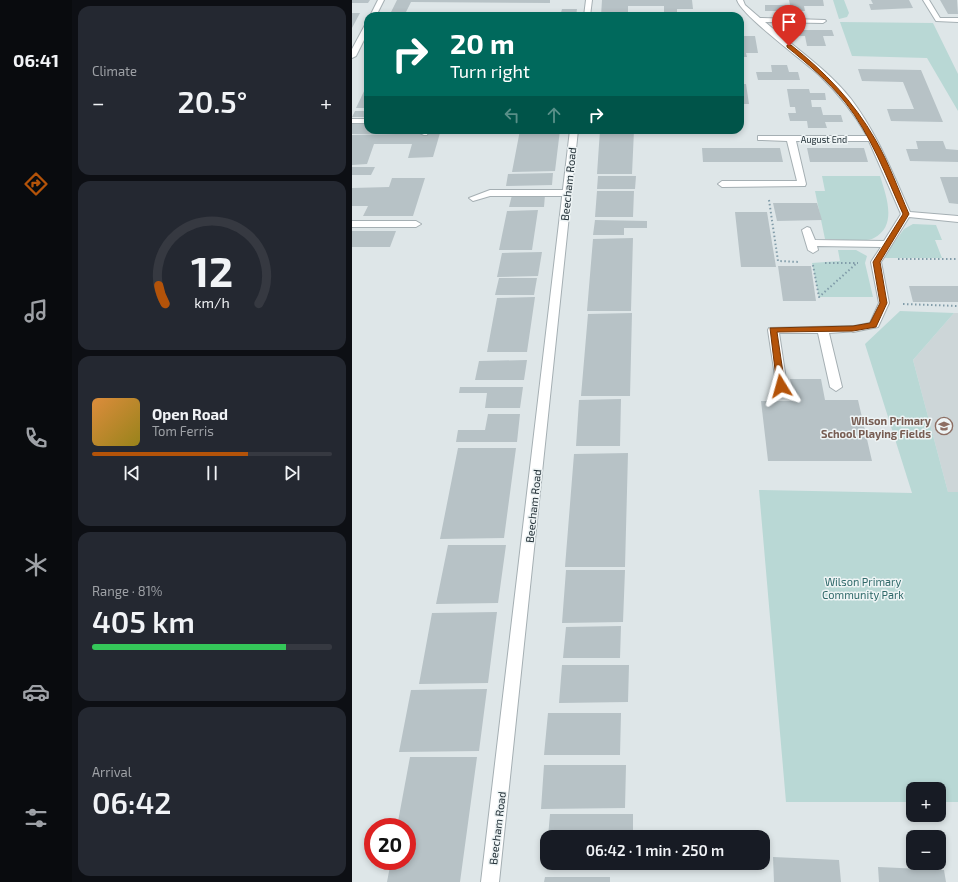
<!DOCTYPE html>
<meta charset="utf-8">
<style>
:root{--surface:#171b24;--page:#242831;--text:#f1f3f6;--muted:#9ea1a6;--line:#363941;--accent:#b45309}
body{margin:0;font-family:"Exo 2",sans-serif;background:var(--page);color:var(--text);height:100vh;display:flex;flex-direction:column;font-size:15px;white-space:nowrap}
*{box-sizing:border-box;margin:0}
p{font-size:13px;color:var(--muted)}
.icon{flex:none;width:22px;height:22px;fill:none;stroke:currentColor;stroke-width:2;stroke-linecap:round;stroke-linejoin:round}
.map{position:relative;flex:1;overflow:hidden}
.panel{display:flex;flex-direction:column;gap:6px;padding:6px;background:#0d0f14;width:280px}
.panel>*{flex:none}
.guide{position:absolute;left:12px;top:12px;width:380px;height:122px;border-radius:12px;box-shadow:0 2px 6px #0003;background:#00695c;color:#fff;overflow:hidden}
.fabs{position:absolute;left:554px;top:782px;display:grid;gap:8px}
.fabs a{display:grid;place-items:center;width:40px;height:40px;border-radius:8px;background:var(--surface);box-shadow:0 2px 6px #0003;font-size:20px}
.speed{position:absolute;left:12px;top:818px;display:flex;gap:8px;font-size:20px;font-weight:700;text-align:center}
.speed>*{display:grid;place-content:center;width:52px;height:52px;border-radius:50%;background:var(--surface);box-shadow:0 2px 6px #0003;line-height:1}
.speed .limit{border:6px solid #d22;background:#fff;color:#111}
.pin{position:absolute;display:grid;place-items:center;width:34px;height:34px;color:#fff;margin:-41px -17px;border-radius:50% 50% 50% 0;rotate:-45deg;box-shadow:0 0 4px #0007}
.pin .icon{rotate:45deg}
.me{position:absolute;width:44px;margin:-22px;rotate:352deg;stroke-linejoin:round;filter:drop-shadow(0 0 3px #0008)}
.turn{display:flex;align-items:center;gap:14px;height:84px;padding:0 20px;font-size:18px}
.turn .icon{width:52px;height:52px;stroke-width:2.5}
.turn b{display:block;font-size:28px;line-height:34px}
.lanes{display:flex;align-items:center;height:38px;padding:0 20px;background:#0003;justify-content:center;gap:20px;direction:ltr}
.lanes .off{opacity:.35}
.big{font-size:30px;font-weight:600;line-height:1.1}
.panel .widget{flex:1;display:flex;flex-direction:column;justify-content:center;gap:6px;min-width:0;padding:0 14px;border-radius:12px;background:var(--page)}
.panel .dial{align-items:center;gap:0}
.dial svg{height:104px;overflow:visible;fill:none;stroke:var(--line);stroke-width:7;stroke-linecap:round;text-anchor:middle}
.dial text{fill:var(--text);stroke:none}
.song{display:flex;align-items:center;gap:12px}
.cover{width:48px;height:48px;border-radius:6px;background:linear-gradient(135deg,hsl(30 70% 55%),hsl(50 70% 35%))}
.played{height:4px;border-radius:2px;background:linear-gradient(90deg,var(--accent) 65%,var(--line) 65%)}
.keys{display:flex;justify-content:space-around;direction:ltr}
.heat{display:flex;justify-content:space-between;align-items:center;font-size:22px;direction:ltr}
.charge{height:6px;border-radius:3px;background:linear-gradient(90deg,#34c759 81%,var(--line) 0)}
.trip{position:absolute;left:188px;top:830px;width:230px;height:40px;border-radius:12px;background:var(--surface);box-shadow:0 2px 6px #0003;font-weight:600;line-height:40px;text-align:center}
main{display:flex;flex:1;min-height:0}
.menu{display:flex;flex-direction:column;width:72px;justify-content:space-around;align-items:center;background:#090b0e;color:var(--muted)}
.menu .icon{width:28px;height:28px}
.menu .on{color:var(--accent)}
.menu b{font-size:18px;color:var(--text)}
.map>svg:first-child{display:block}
.built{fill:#cdd6d8}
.green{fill:#b9d8d5}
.building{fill:#b7c2c6}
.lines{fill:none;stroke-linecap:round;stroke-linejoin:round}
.lane-casing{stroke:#a5afb3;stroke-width:2}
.street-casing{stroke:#a5afb3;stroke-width:2}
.path{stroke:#819ca9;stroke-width:2;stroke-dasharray:1.5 2.5;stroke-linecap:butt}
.lane{fill:#fff;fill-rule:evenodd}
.street{fill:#fff;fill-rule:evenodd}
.route{fill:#b45309;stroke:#753606}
.labels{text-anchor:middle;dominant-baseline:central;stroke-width:3;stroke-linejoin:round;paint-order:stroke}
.far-street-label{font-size:9px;fill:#212f36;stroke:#eef4f5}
.street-label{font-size:11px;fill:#212f36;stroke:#eef4f5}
.education-label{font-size:11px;font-weight:bold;fill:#785e54;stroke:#eef4f5;text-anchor:end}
.park-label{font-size:11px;fill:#2f6869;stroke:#eef4f5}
</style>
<main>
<nav class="menu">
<b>06:41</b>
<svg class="icon on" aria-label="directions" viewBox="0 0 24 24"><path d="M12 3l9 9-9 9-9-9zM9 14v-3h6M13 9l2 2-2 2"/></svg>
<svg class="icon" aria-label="music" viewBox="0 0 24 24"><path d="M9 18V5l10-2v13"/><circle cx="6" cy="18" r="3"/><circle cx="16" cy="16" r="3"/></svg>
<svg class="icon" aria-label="phone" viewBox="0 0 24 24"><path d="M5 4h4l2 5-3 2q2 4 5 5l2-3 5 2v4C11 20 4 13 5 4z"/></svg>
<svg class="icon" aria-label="climate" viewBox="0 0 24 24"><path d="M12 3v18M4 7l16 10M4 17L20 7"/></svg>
<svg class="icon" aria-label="car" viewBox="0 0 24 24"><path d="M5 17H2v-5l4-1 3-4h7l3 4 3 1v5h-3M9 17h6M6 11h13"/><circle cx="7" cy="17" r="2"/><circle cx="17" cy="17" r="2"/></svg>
<svg class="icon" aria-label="filters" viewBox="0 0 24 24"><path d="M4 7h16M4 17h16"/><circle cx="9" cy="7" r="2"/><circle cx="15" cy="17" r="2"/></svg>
</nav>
<section class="panel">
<div class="widget"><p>Climate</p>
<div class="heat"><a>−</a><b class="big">20.5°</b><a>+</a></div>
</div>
<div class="widget dial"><svg viewBox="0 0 100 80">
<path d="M14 69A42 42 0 1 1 86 69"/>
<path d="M14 69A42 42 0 0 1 9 55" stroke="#b45309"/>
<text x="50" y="56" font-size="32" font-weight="700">12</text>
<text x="50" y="72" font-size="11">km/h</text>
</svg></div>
<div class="widget">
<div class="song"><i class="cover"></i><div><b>Open Road</b><p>Tom Ferris</p></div></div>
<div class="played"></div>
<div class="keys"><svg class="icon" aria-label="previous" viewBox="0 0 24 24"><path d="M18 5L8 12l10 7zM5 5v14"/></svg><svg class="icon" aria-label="pause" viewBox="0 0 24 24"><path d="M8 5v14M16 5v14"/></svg><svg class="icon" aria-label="next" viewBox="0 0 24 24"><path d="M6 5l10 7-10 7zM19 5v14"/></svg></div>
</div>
<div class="widget"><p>Range · 81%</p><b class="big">405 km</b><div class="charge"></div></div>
<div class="widget"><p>Arrival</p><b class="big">06:42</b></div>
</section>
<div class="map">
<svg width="606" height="882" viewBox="0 0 606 882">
<rect width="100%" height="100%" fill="#dee6e8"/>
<path class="built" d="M602,313H606V492H596L561,360Z"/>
<path class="green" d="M481,0H492L497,13L495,17L487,19Z
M488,22L581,23L606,74V111L575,58L500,56Z
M470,176H528C534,195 546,226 522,238C512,243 485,239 473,239L463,191H473Z
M561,224L584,225L590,240H583L590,258H531L552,229Z
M486,250H504L515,256L513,263L521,297H467L460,263L488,261Z
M548,311L602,313L561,360L596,492H606V802H587V789H561V802H434L407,490L560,493L513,344Z"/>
<path class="building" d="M0,0H18L16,3H0Z
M45,0H198V3L59,2L53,14H38Z
M250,0H340L341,9H325V16H312V6H276V13H282V16H249Z
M437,0H471L472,6H452L453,11H413V5H438Z
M519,0H557L561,8L519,10L517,4H521Z
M588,0H605L606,14H596Z
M210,9H225L224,16H208Z
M0,13H8L0,28Z
M439,30H480L482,36H471L474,46H455L453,36H441Z
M388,32H392V36H403L406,53H394L395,57H388Z
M419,65H435L437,72H446L448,80H406L404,72H420Z
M506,69L569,70L591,122L539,121L535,109H562L551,82L510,81Z
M388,84H394L397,104H388Z
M14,87H16V108H4Z
M435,89H457L458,93H473L474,100H459L460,107H469L471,115H489L491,122H473L475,128H456L455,121H438L436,113H444L443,107H438Z
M3,111H16V117H0Z
M0,122H16V130H27L25,134H0Z
M168,130H208L203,171L160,172Z
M248,130H282L280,174H245Z
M88,133L81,157L56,158L60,144H22L15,164L0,165V135Z
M564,141H591L594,149L606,150V162L558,161L554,149H566Z
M350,148H428L431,162H351Z
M455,148H512L516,162H458Z
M0,167H23L19,175H0Z
M201,173L200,185L154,186L156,174Z
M246,176H284L283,189H245Z
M588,177H606V204L597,203Z
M40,178H73L61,216H11L16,206H0V188L37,187Z
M245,191H282L281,217H243Z
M160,195H193L192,207H157Z
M421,203H465L470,220L425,221Z
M186,210L180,250H147L155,211Z
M383,212H415L424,267H389Z
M243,220L295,221V228H272V235H241Z
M0,231H44L38,247H0Z
M281,238L279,311H235L241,239Z
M190,252L186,276L145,277L150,253Z
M426,266H459L464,301H431Z
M147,278H185L182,295H143Z
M557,286H606V302H561Z
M183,297L175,352H135L145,298Z
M280,313L278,396H229L236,314Z
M175,360L172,380H123L127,361Z
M438,379H469L473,400H506L520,461H416L409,401H442Z
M108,387H171L168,408H133L135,393H107Z
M269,399L268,446H224L227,400Z
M136,414H168L165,442H104L106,430H133Z
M106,448H164L152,538L88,539Z
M276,453L273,567H213L222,454Z
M96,545H154L146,603L84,604Z
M214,570H273L271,622L210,623Z
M145,612L136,683L67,684L80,613Z
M269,626L268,658H211L214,627Z
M210,665H277L276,702L207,703Z
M135,689L127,751L47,752L59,690Z
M196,713H269L268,755H192Z
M58,757H125L108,882H35L39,861H55V827H45Z
M192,765H274L273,808L189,809Z
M198,814H281V837H196Z
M421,857L487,860L489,882H422Z
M194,863H281V865H194Z
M526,867L592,870L594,882H527Z
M193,877H258V882H192Z"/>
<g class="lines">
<defs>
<path id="lane" d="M571,0H577L588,18H606V22L584,21Z
M0,119H16V123H0Z
M69,130H77L75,135H72L68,133Z
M138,190H215L219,193L215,196H138L121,201L117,198Z
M0,221H64L69,224L64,227H0Z
M501,326L505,327L506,329L505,331L477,333L490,387L484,391L478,387L466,333H427L435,386L433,389H425L416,330L417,328Z"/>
<path id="street" d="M26,0H32L24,16H18Z
M234,0H240L238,16H232Z
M385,0H391L393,5L408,18L473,20L474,21L471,23L413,22C442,47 475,69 499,99C525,133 540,172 558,212L606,216V222L557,217L529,262L537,303L526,327L501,332L496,329L497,327L518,323L527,303L519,262L529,247L465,246L466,250L461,253L456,250L450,230L455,227L458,228L463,240L532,241L549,214L517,141H444L454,184L453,186L370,187L366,184L370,181H445L435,141L409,140H406V136H515C502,113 487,94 468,76C451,60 390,16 385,0Z
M16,23V32L4,56L0,58V49L13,25Z
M218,130H226L147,882H129Z"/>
</defs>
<use href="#lane" class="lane-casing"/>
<use href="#street" class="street-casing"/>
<path class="path" d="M417,200L426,261L448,262
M546,259H606
M473,263H506
M461,265L467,297L505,263
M551,304L606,306"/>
<use href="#lane" class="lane"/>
<use href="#street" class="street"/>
</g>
<path class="route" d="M435,45H439C472,71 502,102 523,139C537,163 546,189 557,214L528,262L535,303L524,327L501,331L425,332L433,386L429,389L425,386L418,328L501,326L518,323L528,303L521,262L551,214C534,176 519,135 493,102C476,81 455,63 435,47Z"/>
<defs>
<symbol id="school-ring" viewBox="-11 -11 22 22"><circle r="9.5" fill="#eef4f5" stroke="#8d6e63" stroke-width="1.5"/><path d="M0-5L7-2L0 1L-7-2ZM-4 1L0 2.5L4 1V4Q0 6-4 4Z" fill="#8d6e63"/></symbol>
</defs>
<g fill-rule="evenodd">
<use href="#school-ring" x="582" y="416" width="20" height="20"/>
</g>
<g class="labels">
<g class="far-street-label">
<text x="472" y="139">August End</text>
</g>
<g class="street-label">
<text transform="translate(216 184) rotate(-84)">Beecham Road</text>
<text transform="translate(181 506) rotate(-84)">Beecham Road</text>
<text transform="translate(145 828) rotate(-83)">Beecham Road</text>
</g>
<g class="education-label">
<text x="579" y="420">Wilson Primary<tspan x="579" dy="13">School Playing Fields</tspan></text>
</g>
<g class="park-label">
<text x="511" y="581">Wilson Primary<tspan x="511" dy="13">Community Park</tspan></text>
</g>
</g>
</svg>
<div class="fabs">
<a>+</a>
<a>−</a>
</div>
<div class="speed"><div class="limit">20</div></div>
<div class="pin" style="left:437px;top:46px;background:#d93025"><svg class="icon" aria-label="arrive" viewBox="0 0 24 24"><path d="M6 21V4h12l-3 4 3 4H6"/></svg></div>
<svg class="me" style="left:429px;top:386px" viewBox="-20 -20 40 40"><path d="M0-17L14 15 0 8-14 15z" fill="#b45309" stroke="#fff" stroke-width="4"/></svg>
<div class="trip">06:42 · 1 min · 250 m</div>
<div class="guide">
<div class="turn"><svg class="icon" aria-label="right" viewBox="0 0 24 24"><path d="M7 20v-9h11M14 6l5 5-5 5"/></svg><div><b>20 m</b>Turn right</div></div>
<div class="lanes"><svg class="icon off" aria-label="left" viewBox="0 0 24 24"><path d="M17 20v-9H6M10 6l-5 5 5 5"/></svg><svg class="icon off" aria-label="ahead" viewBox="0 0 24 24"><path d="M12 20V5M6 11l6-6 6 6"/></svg><svg class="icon" aria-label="right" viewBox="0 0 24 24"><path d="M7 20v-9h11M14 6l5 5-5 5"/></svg></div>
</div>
</div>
</main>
